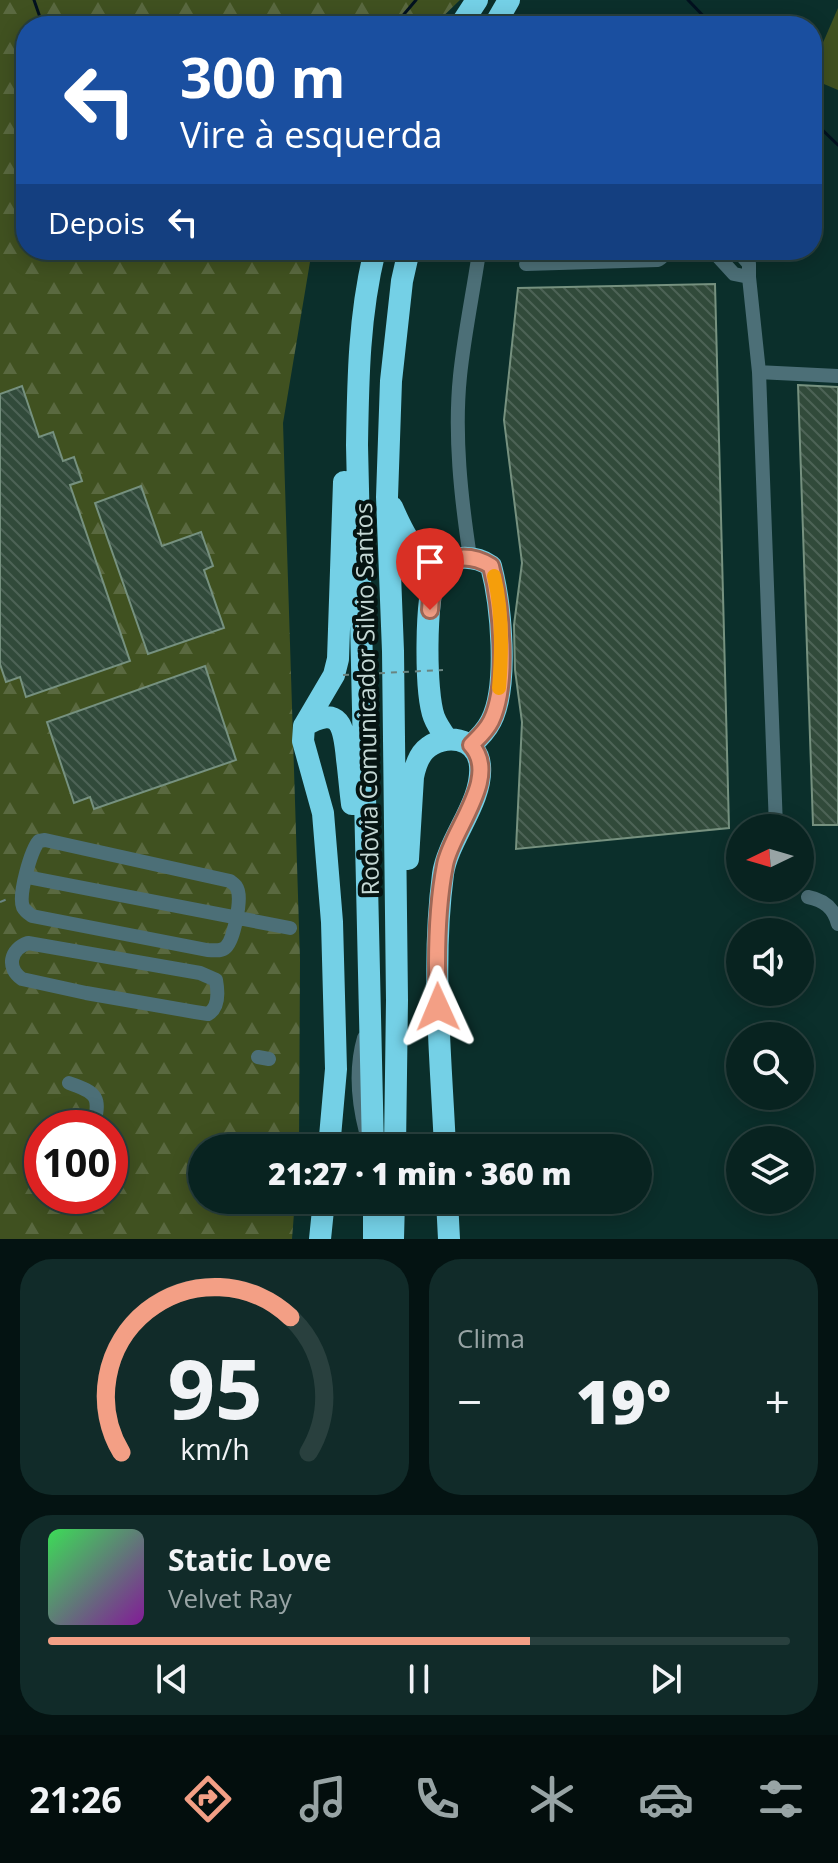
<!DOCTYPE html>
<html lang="pt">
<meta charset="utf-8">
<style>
:root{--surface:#082320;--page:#112b29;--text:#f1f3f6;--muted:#98a4a5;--line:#29403e;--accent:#f39f85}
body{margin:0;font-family:"Open Sans",sans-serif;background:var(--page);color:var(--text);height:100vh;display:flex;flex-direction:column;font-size:30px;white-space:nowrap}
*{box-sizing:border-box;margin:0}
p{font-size:26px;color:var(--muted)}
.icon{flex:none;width:44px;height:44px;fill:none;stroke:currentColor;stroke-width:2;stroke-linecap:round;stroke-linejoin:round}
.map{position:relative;height:1239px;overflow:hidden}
.panel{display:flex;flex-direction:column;gap:20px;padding:20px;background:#041312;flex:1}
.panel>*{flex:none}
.hud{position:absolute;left:16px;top:16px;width:806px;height:244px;border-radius:32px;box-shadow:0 4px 20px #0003,0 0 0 2px var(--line);background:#1a4fa0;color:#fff;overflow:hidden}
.needle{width:52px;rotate:265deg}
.tools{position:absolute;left:726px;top:814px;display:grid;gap:16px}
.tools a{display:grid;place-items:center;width:88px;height:88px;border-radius:50%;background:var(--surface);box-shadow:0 4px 20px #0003,0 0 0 2px var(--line);font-size:40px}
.speed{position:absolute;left:24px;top:1110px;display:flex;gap:16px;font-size:40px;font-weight:700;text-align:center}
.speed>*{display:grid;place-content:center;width:104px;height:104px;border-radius:50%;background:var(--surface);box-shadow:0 4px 20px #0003,0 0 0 2px var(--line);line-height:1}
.speed .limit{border:12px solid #d22;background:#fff;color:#111}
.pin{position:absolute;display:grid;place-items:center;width:68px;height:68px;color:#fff;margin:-82px -34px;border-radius:50% 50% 50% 0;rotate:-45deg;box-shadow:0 0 8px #0007}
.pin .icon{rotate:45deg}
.me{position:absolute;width:88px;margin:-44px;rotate:359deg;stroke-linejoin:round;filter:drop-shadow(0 0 6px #0008)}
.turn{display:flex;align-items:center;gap:28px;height:168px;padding:0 32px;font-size:36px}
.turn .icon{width:104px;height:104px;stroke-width:2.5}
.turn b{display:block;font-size:56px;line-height:68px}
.then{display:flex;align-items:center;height:76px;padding:0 32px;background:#0003;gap:16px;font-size:30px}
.big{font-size:60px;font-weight:800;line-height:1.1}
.panel .tile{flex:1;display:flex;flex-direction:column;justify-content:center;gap:12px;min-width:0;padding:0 28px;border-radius:32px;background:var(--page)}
.panel .dial{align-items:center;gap:0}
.dial svg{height:208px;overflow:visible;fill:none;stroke:var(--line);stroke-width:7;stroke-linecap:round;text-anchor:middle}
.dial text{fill:var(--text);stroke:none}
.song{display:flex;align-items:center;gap:24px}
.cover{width:96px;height:96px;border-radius:12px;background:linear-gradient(135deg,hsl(130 70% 55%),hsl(290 70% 35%))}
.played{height:8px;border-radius:4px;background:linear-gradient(90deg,var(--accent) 65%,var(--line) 65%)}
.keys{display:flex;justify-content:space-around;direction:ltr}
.heat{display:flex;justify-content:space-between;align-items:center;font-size:44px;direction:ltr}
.panel .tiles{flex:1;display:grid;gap:20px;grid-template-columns:1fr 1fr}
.tile:last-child{grid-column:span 2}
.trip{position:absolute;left:188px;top:1134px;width:464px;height:80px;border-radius:40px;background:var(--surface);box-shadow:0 4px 20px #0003,0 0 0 2px var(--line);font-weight:800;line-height:80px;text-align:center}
.menu{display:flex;height:128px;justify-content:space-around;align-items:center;background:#030e0d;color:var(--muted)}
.menu .icon{width:56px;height:56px}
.menu .selected{color:var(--accent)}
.menu b{font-size:36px;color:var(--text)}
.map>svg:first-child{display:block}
.forest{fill:url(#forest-firs);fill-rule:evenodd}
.garden{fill:#405120}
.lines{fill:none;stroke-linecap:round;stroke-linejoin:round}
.stream{stroke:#02111f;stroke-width:3}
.building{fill:url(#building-back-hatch);stroke:#76917f;stroke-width:2}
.path{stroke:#698481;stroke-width:2;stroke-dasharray:6 6;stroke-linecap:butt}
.minor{stroke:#4c6f77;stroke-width:14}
.highway{stroke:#74d0e6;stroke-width:22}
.path-bridge{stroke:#698481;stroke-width:2;stroke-dasharray:6 6;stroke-linecap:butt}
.route-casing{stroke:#9e6756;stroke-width:20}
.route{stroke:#f39f85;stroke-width:14}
.slow{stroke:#f59e0b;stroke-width:14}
.labels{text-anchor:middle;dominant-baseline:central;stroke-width:8;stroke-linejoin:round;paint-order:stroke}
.street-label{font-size:24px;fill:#c5d8d5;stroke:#061412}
</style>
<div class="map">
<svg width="838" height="1239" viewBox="0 0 838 1239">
<defs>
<pattern id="forest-firs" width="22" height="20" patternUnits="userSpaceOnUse" patternTransform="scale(2)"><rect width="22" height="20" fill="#405120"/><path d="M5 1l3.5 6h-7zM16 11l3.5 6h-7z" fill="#5a6940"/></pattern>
<pattern id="building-back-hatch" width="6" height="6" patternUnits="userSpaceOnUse" patternTransform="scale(2)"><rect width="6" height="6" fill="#314a3a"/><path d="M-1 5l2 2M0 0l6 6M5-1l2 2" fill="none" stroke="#4d6356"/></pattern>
</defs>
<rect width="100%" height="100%" fill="#0b2f2b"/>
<path class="forest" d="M0,0H460L433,26H26V250H312L283,423L300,959L299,1148H202V1200H295L292,1239H0ZM42,1128H110V1196H42Z"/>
<path class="garden" d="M838,8V90L812,79V68Z"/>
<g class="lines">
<path class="stream" d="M34,0L43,26
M688,0L713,26
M394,26L416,0
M812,120L838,145"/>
</g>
<path class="building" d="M715,284L729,828L516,849L522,722L515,670L514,625L522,563L504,420L518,288Z
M798,385L838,387V825H813Z
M22,386L39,437L53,432L63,461L74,457L82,481L70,485L130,661L26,697L20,677L6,682L0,664V394Z
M141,486L162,546L201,532L213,566L204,570L224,628L148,654L95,503Z
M205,666L236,760L94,809L90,797L74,803L47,722Z"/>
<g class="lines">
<path class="path" d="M0,902L10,898"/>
<path class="minor" d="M712,250L734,274L749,277V264L737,250
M526,264L658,260L661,258L662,250
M749,277L759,372L776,827
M759,372L838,376
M470,557C461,498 454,435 460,376C464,337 472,298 478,259L481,250
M45,840L230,881C235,885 236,885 238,891C241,902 234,939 226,947C221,952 213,950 207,950L32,916C28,913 25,911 23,907C18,895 31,850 39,841Z
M27,877L290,928
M808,897C824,900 834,908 838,924
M28,943L200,973L216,980C218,991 219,1008 208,1014L195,1012L86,993L22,979C6,968 10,949 28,943Z
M364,1038C355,1069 358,1101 366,1132
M258,1057L269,1059
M69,1083C98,1093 101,1097 93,1128
M787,1096L788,1100"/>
<path class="highway" d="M460,26L477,0
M494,26L509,0
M392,507C405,536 412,556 446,563
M304,726C340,704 344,726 347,759C349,774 350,789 352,804
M447,739C442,732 437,725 434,717C425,693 425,597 436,574C446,553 475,555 491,566C501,604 509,686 491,721C486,731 479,738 471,745
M408,859L413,777C415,767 418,757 425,750C444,732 478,737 480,766C483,802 448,839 443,874C431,965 441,1057 445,1148
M329,1148L336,1069L332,922L323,813L303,741L304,726L334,675L338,659L344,482
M373,1148L357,445C358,379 359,314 375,250
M395,1148L397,1000L393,651L387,497L391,381L402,281L409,250
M374,1200V1239
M447,1200L449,1239
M320,1239L324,1200
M393,1239L394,1200"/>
<path class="path-bridge" d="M343,675L443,670"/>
</g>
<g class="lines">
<defs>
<path id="route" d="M430,610C431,599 431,582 437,571C449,552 475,556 491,566C501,604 509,685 491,721C486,731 479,737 471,745C501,777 451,831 445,865C436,911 436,961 438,1007"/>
</defs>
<use href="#route" class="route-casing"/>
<use href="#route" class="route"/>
<path class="slow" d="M494,576C503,612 502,652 499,688"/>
</g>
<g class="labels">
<g class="street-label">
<text transform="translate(366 699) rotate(-91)">Rodovia Comunicador Silvio Santos</text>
</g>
</g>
</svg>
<div class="tools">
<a><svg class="needle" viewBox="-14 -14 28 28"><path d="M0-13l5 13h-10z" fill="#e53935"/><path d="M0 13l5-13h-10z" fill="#98a4a5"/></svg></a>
<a><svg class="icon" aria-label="sound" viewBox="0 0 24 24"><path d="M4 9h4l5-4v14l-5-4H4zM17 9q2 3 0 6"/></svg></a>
<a><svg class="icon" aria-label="search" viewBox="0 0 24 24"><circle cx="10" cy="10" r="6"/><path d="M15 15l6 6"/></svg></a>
<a><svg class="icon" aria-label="layers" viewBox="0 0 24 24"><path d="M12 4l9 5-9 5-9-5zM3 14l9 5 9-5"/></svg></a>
</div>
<div class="speed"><div class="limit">100</div></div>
<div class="pin" style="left:430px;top:610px;background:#d93025"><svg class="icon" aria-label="arrive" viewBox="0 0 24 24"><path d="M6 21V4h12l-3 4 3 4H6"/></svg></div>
<svg class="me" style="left:438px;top:1007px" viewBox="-20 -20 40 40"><path d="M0-17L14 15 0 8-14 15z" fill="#f39f85" stroke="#fff" stroke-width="4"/></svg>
<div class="trip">21:27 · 1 min · 360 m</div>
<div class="hud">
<div class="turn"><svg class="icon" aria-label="left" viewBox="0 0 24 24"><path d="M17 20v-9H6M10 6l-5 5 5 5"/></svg><div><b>300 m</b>Vire à esquerda</div></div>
<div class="then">Depois<svg class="icon" aria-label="left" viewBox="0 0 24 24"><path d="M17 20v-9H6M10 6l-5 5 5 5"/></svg></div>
</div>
</div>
<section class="panel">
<div class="tiles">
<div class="tile dial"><svg viewBox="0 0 100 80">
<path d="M14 69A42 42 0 1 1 86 69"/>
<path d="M14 69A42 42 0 0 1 79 17" stroke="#f39f85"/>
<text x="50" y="56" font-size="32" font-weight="700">95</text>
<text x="50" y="72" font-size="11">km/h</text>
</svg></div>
<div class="tile"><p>Clima</p>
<div class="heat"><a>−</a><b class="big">19°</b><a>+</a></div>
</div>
<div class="tile">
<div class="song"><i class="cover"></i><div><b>Static Love</b><p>Velvet Ray</p></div></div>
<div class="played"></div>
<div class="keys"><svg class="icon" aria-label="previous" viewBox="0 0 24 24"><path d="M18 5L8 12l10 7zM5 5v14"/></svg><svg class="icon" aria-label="pause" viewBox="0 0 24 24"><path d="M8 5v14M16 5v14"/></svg><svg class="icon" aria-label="next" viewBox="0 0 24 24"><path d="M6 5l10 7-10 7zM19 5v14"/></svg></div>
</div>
</div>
</section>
<nav class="menu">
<b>21:26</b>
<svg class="icon selected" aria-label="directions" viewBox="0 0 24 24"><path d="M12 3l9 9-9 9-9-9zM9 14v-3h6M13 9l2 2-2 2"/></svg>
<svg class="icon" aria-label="music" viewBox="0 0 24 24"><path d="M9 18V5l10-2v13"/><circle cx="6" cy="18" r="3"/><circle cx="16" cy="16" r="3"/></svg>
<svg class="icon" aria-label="phone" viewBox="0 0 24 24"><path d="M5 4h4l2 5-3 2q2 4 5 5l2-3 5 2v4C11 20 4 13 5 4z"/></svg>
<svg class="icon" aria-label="climate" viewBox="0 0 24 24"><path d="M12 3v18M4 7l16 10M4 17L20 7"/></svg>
<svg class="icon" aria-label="car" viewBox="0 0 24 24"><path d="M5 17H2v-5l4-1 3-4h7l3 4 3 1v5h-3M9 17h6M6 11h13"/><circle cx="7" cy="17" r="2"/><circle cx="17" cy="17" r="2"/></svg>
<svg class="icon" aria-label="filters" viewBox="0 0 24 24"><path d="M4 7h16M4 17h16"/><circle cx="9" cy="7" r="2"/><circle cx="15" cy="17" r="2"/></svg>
</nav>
